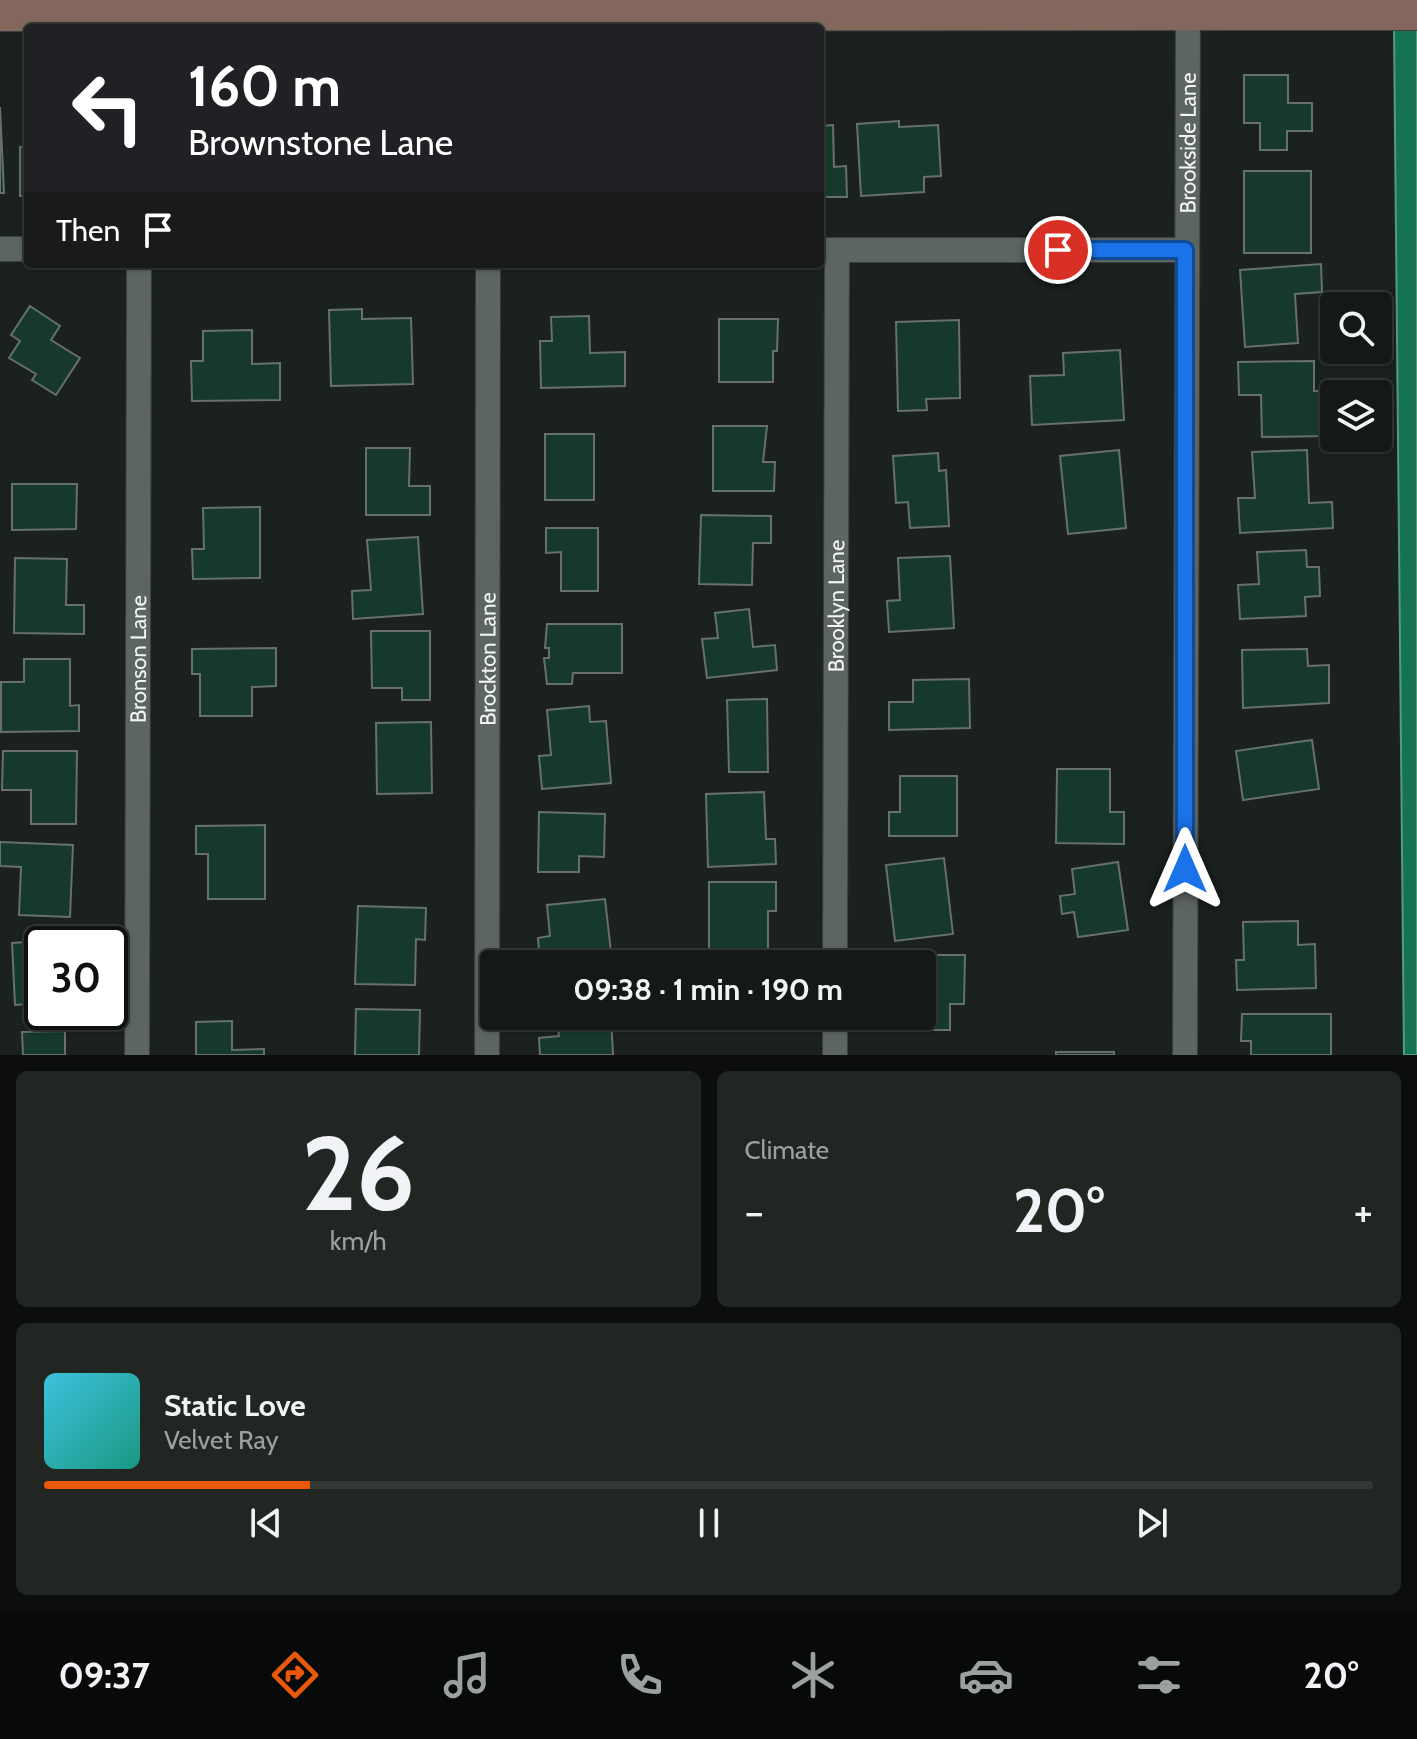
<!DOCTYPE html>
<meta charset="utf-8">
<style>
:root{--surface:#141916;--page:#212623;--text:#f1f3f6;--muted:#9da0a1;--line:#333835;--accent:#ea580c}
body{margin:0;font-family:Cabin,sans-serif;background:var(--page);color:var(--text);height:100vh;display:flex;flex-direction:column;font-size:30px;white-space:nowrap}
*{box-sizing:border-box;margin:0}
p{font-size:26px;color:var(--muted)}
.icon{flex:none;width:44px;height:44px;fill:none;stroke:currentColor;stroke-width:2;stroke-linecap:round;stroke-linejoin:round}
.map{position:relative;height:1055px;overflow:hidden}
.drawer{display:flex;flex-direction:column;gap:16px;padding:16px;background:#0b0e0c;flex:1}
.drawer>*{flex:none}
.guide{position:absolute;left:24px;top:24px;width:800px;height:244px;border-radius:8px;box-shadow:0 2px 6px #0004,0 0 0 2px var(--line);background:#202124;color:#fff;overflow:hidden}
.buttons{position:absolute;left:1320px;top:292px;display:grid;gap:16px}
.buttons a{display:grid;place-items:center;width:72px;height:72px;border-radius:8px;background:var(--surface);box-shadow:0 2px 6px #0004,0 0 0 2px var(--line);font-size:40px}
.speed{position:absolute;left:24px;top:926px;display:flex;gap:16px;font-size:40px;font-weight:700;text-align:center}
.speed>*{display:grid;place-content:center;width:104px;height:104px;border-radius:50%;background:var(--surface);box-shadow:0 2px 6px #0004,0 0 0 2px var(--line);line-height:1}
.speed .limit{border:4px solid #111;border-radius:12px;background:#fff;color:#111}
.pin{position:absolute;display:grid;place-items:center;width:68px;height:68px;color:#fff;margin:-34px;border:4px solid #fff;border-radius:50%;box-shadow:0 2px 8px #0007}
.me{position:absolute;width:88px;margin:-44px;rotate:0deg;stroke-linejoin:round;filter:drop-shadow(0 0 6px #0008)}
.turn{display:flex;align-items:center;gap:28px;height:168px;padding:0 32px;font-size:36px}
.turn .icon{width:104px;height:104px;stroke-width:2.5}
.turn b{display:block;font-size:56px;line-height:68px}
.then{display:flex;align-items:center;height:76px;padding:0 32px;background:#0003;gap:16px;font-size:30px}
.big{font-size:60px;font-weight:800;line-height:1.1}
.drawer .tile{flex:1;display:flex;flex-direction:column;justify-content:center;gap:12px;min-width:0;padding:0 28px;border-radius:12px;background:var(--page)}
.drawer .dial{align-items:center;gap:0}
.dial b{font-size:104px;line-height:1}
.song{display:flex;align-items:center;gap:24px}
.cover{width:96px;height:96px;border-radius:12px;background:linear-gradient(135deg,hsl(190 70% 55%),hsl(170 70% 35%))}
.played{height:8px;border-radius:4px;background:linear-gradient(90deg,var(--accent) 20%,var(--line) 20%)}
.keys{display:flex;justify-content:space-around;direction:ltr}
.heat{display:flex;justify-content:space-between;align-items:center;font-size:44px;direction:ltr}
.drawer .tiles{flex:1;display:grid;gap:16px;grid-template-columns:1fr 1fr}
.tile:last-child{grid-column:span 2}
.trip{position:absolute;left:480px;top:950px;width:456px;height:80px;border-radius:8px;background:var(--surface);box-shadow:0 2px 6px #0004,0 0 0 2px var(--line);font-weight:800;line-height:80px;text-align:center}
.dock{display:flex;height:128px;justify-content:space-around;align-items:center;background:#080a09;color:var(--muted)}
.dock .icon{width:56px;height:56px}
.dock .active{color:var(--accent)}
.dock b{font-size:36px;color:var(--text)}
.map>svg:first-child{display:block}
.water{fill:#157252;stroke:#579a83;stroke-width:2}
.building{fill:#16392b;stroke:#67706b;stroke-width:2}
.lines{fill:none;stroke-linecap:round;stroke-linejoin:round}
.street-casing{stroke:#393f3c;stroke-width:26}
.secondary-casing{stroke:#393f3c;stroke-width:34}
.street{stroke:#5d6561;stroke-width:24}
.secondary{stroke:#83675d;stroke-width:32}
.route-casing{stroke:#114b97;stroke-width:20}
.route{stroke:#1a73e8;stroke-width:14}
.labels{text-anchor:middle;dominant-baseline:central;stroke-width:8;stroke-linejoin:round;paint-order:stroke}
.street-label{font-size:22px;fill:#f1f6f4;stroke:#070a08}
</style>
<div class="map">
<svg width="1417" height="1055" viewBox="0 0 1417 1055">
<rect width="100%" height="100%" fill="#1a211e"/>
<path class="water" d="M1394,28H1417V1055H1404Z"/>
<path class="building" d="M1244,75H1288V103H1312V131H1287V150H1260V123H1244Z
M0,107L4,193H0Z
M899,121V127L938,125L941,176L924,177V192L861,196L857,124Z
M833,125L834,167L846,166L847,197H820V126Z
M20,147H28V196H20Z
M1244,171H1311V253H1244Z
M1321,264L1322,292L1295,294L1298,343L1245,347L1240,270Z
M30,306L60,326L51,340L80,358L56,395L32,380L36,374L9,358L20,341L11,335Z
M362,309V319L411,318L413,384L331,386L329,310Z
M589,316L590,353L625,352V386L541,388L540,341H552L551,317Z
M719,319H778L777,351H773V382H719Z
M959,320L960,398L926,399L927,410L898,411L896,322Z
M252,330V364L280,363V400L192,401L191,361H203V331Z
M1120,350L1124,420L1032,425L1030,376L1064,375L1063,353Z
M1314,361V391H1327V436L1262,437L1261,395H1239L1238,362Z
M713,426H767L763,462H775L774,491H713Z
M545,434H594V500H545Z
M366,448H410L409,486H430V515H366Z
M1119,450L1126,528L1068,534L1060,456Z
M1307,450L1309,503L1332,502L1333,528L1240,533L1238,498H1255L1252,452Z
M938,453L939,471L946,470L949,526L910,528L908,502L896,503L893,456Z
M12,484H77L76,529L12,530Z
M260,507V578L193,579L192,549H204L203,508Z
M701,515L771,516V543H753L752,585L699,584Z
M546,528H598V591H561V552L546,553Z
M418,537L423,614L353,619L352,591L371,590L367,540Z
M1306,550L1307,567H1319L1320,596L1305,597L1306,616L1240,619L1238,585L1259,584L1257,552Z
M950,556L954,628L889,632L887,601L900,600L898,558Z
M15,558L67,559L66,605H84V634L14,633Z
M749,609L753,647L775,645L777,670L707,678L702,639L718,638L715,613Z
M547,624H622V673H573L572,684H547L544,658H549V648H545Z
M371,631H430V700H402V688H372Z
M276,648V686L252,687V716H200V674H192V649Z
M1307,649L1308,666L1329,665V703L1243,708L1242,650Z
M24,659H70V706L79,705V731L1,732V682H24Z
M969,679L970,728L889,730V702H913V680Z
M767,699L768,772H729L727,700Z
M589,706L590,722L606,721L611,783L542,789L539,756L551,755L547,710Z
M431,722L432,793L377,794L376,723Z
M1312,740L1319,789L1243,800L1236,751Z
M3,751H77L76,824H31V790H2Z
M1057,769H1110V812H1124V844L1056,843Z
M900,776H957V836H889V812H900Z
M764,792L766,839H775L776,864L708,867L706,794Z
M539,812L605,814L604,857L579,856V872H538Z
M265,825V899H208V854H196V826Z
M0,842L73,845L70,917L19,915L21,867L0,866Z
M944,858L953,934L895,941L886,865Z
M1118,862L1128,930L1078,937L1074,912L1062,914L1060,896L1075,894L1072,869Z
M709,882H776V911H768V962H709Z
M605,899L612,961L540,964L538,938L550,936L547,905Z
M358,906L426,908L425,940L416,939L415,985L355,984Z
M1298,921V945L1315,944L1316,988L1237,990L1236,960H1244L1243,922Z
M75,939V944H42V1003L15,1005L12,943Z
M888,955H965L964,1004H950V1030H898V1016H922V964H888Z
M356,1009L420,1010L419,1055H355Z
M1242,1014H1331V1055H1251V1041H1241Z
M557,1016H611L613,1055H540L539,1038L559,1036Z
M232,1021V1050L264,1049V1055H196V1022Z
M65,1031V1055H23L22,1032Z
M1056,1052H1114V1055H1056Z"/>
<g class="lines">
<defs>
<g id="street">
<path d="M0,249H28"/>
<path d="M822,250H1185"/>
<path id="s1" d="M835,964L837,250"/>
<path id="s2" d="M137,1055L139,264"/>
<path id="s3" d="M487,1055L488,264"/>
<path d="M835,1055V1016"/>
<path id="s4" d="M1185,1055L1188,0"/>
</g>
<path id="secondary" d="M0,15L1417,14"/>
</defs>
<use href="#street" class="street-casing"/>
<use href="#secondary" class="secondary-casing"/>
<use href="#street" class="street"/>
<use href="#secondary" class="secondary"/>
</g>
<g class="lines">
<defs>
<path id="route" d="M1058,250H1185V869"/>
</defs>
<use href="#route" class="route-casing"/>
<use href="#route" class="route"/>
</g>
<g class="labels">
<g class="street-label">
<text stroke="none"><textPath href="#s4" startOffset="912">Brookside Lane</textPath></text>
<text stroke="none"><textPath href="#s1" startOffset="358">Brooklyn Lane</textPath></text>
<text stroke="none"><textPath href="#s2" startOffset="396">Bronson Lane</textPath></text>
<text stroke="none"><textPath href="#s3" startOffset="396">Brockton Lane</textPath></text>
</g>
</g>
</svg>
<div class="buttons">
<a><svg class="icon" aria-label="search" viewBox="0 0 24 24"><circle cx="10" cy="10" r="6"/><path d="M15 15l6 6"/></svg></a>
<a><svg class="icon" aria-label="layers" viewBox="0 0 24 24"><path d="M12 4l9 5-9 5-9-5zM3 14l9 5 9-5"/></svg></a>
</div>
<div class="speed"><div class="limit">30</div></div>
<div class="pin" style="left:1058px;top:250px;background:#d93025"><svg class="icon" aria-label="arrive" viewBox="0 0 24 24"><path d="M6 21V4h12l-3 4 3 4H6"/></svg></div>
<svg class="me" style="left:1185px;top:869px" viewBox="-20 -20 40 40"><path d="M0-17L14 15 0 8-14 15z" fill="#1a73e8" stroke="#fff" stroke-width="4"/></svg>
<div class="trip">09:38 · 1 min · 190 m</div>
<div class="guide">
<div class="turn"><svg class="icon" aria-label="left" viewBox="0 0 24 24"><path d="M17 20v-9H6M10 6l-5 5 5 5"/></svg><div><b>160 m</b>Brownstone Lane</div></div>
<div class="then">Then<svg class="icon" aria-label="arrive" viewBox="0 0 24 24"><path d="M6 21V4h12l-3 4 3 4H6"/></svg></div>
</div>
</div>
<section class="drawer">
<div class="tiles">
<div class="tile dial"><b>26</b><p>km/h</p></div>
<div class="tile"><p>Climate</p>
<div class="heat"><a>−</a><b class="big">20°</b><a>+</a></div>
</div>
<div class="tile">
<div class="song"><i class="cover"></i><div><b>Static Love</b><p>Velvet Ray</p></div></div>
<div class="played"></div>
<div class="keys"><svg class="icon" aria-label="previous" viewBox="0 0 24 24"><path d="M18 5L8 12l10 7zM5 5v14"/></svg><svg class="icon" aria-label="pause" viewBox="0 0 24 24"><path d="M8 5v14M16 5v14"/></svg><svg class="icon" aria-label="next" viewBox="0 0 24 24"><path d="M6 5l10 7-10 7zM19 5v14"/></svg></div>
</div>
</div>
</section>
<nav class="dock">
<b>09:37</b>
<svg class="icon active" aria-label="directions" viewBox="0 0 24 24"><path d="M12 3l9 9-9 9-9-9zM9 14v-3h6M13 9l2 2-2 2"/></svg>
<svg class="icon" aria-label="music" viewBox="0 0 24 24"><path d="M9 18V5l10-2v13"/><circle cx="6" cy="18" r="3"/><circle cx="16" cy="16" r="3"/></svg>
<svg class="icon" aria-label="phone" viewBox="0 0 24 24"><path d="M5 4h4l2 5-3 2q2 4 5 5l2-3 5 2v4C11 20 4 13 5 4z"/></svg>
<svg class="icon" aria-label="climate" viewBox="0 0 24 24"><path d="M12 3v18M4 7l16 10M4 17L20 7"/></svg>
<svg class="icon" aria-label="car" viewBox="0 0 24 24"><path d="M5 17H2v-5l4-1 3-4h7l3 4 3 1v5h-3M9 17h6M6 11h13"/><circle cx="7" cy="17" r="2"/><circle cx="17" cy="17" r="2"/></svg>
<svg class="icon" aria-label="filters" viewBox="0 0 24 24"><path d="M4 7h16M4 17h16"/><circle cx="9" cy="7" r="2"/><circle cx="15" cy="17" r="2"/></svg>
<b>20°</b>
</nav>
